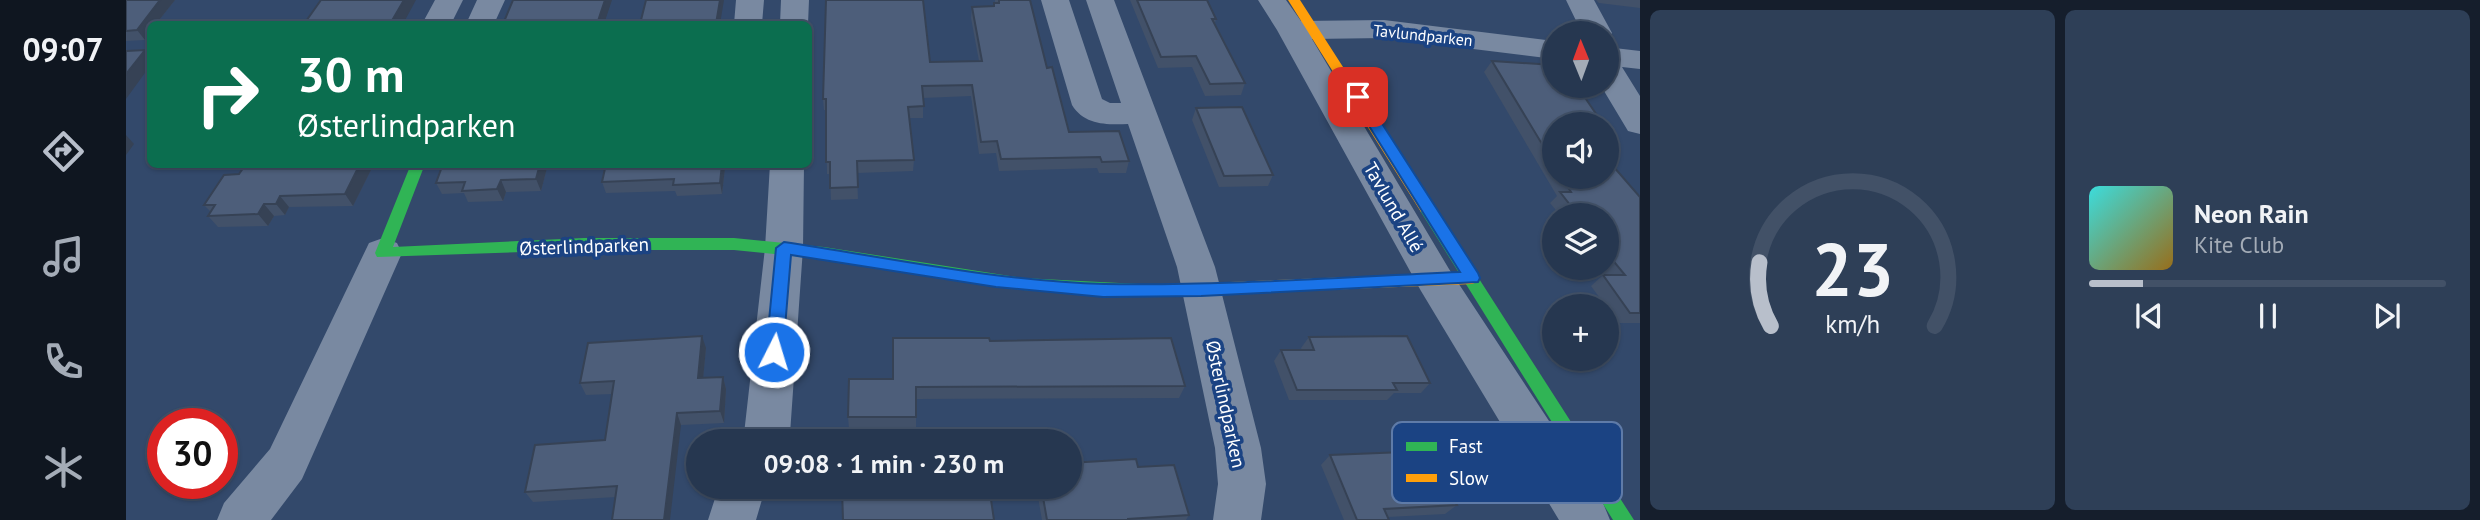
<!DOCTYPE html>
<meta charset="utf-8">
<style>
:root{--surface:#263750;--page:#2e3f57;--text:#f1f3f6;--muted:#a4acb7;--line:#425167;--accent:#b8bfcb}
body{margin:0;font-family:"PT Sans",sans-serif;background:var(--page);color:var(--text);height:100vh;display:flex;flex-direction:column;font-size:26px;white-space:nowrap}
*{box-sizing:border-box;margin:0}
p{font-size:23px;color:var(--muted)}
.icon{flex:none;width:38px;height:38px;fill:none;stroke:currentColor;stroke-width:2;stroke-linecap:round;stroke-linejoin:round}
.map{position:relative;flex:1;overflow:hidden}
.panel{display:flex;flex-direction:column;gap:10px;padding:10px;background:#151e2c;width:840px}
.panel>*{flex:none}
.banner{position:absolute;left:21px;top:21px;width:665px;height:147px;border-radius:10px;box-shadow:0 2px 5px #0004,0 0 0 2px var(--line);background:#0b6e4f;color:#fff;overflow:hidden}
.needle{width:46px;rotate:359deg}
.buttons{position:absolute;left:1416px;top:21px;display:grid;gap:14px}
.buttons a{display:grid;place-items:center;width:77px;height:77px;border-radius:50%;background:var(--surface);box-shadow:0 2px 5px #0004,0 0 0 2px var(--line);font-size:35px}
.speed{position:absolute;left:21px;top:408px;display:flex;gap:14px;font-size:35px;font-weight:700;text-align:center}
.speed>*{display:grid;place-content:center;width:91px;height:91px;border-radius:50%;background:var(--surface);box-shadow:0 2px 5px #0004,0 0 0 2px var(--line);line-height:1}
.speed .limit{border:10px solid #d22;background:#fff;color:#111}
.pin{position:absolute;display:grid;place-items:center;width:60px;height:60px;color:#fff;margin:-30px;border-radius:14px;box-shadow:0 4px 10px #0006}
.me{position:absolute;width:77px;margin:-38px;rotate:5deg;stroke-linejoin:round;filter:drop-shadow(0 0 5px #0008)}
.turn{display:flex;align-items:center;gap:24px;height:147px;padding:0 35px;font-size:32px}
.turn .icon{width:91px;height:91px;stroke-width:2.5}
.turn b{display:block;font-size:49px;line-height:60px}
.panel .widget{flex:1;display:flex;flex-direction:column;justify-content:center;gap:10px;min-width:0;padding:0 24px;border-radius:10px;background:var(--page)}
.panel .dial{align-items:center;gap:0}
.dial svg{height:182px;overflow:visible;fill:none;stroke:var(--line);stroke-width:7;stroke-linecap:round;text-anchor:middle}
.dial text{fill:var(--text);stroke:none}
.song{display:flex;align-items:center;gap:21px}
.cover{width:84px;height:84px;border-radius:10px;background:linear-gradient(135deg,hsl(180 70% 55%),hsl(40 70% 35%))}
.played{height:7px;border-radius:4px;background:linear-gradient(90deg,var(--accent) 15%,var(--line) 15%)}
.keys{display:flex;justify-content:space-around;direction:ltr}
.panel .tiles{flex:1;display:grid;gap:10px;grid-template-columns:repeat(2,1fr)}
.trip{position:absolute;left:560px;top:429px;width:396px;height:70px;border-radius:35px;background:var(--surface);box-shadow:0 2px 5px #0004,0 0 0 2px var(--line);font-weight:600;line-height:70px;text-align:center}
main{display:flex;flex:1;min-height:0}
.dock{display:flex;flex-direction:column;width:126px;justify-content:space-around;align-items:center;background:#0f1620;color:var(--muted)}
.dock .icon{width:49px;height:49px}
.dock .current{color:var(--accent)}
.dock b{font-size:32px;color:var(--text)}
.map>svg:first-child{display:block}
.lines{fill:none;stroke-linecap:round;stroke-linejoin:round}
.street{fill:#7989a1;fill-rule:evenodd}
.fast{fill:#30b455;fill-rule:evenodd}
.slow{fill:#ff9f0a;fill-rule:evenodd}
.wall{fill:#425169}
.shaded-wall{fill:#364255}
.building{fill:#4d5e7a;stroke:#364255;stroke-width:2}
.route{fill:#1a73e8;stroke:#114b97;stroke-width:2}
.labels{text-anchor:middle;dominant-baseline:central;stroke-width:7;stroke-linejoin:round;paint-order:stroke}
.far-street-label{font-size:16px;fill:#fff;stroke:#1b4383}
.street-label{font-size:19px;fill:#fff;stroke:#1b4383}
.key{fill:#1b4383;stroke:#5f7ba8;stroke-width:2}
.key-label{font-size:19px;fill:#fff}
</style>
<main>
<nav class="dock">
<b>09:07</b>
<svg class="icon current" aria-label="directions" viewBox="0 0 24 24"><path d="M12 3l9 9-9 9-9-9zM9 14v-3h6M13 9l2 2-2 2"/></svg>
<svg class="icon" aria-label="music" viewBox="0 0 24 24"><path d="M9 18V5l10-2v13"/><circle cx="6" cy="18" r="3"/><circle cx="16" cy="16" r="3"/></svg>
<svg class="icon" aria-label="phone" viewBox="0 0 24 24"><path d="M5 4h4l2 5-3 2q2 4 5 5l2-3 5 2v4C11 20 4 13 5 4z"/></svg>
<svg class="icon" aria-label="climate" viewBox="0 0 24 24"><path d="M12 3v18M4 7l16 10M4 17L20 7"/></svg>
</nav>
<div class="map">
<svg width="1514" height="520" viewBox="0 0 1514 520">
<rect width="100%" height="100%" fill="#33496b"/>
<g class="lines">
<path class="street" d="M309,0H337L325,24H296Z
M351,0H379L368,24H340Z
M610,0H638L636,24H608Z
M655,0H683L682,24H654Z
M915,0H943L976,99L984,103H995L960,0H988L1089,267L1135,448L1140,484L1135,520H1087L1092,484L1089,448L1051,267L1002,124C981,125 958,125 946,105Z
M1132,0H1160L1175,21L1258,20L1428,41V59L1258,38L1186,39L1323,269L1477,503L1484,520H1433L1295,291L1151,30Z
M1440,0H1468L1486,33L1482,39L1480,33H1456Z
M1480,47L1514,51V69L1496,67L1514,96V134L1502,131L1475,86H1480Z
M644,164H678L677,248L664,434L661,441H615L618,434L639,248Z
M257,238L271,243L276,253L176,479L145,520H91L98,503L144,449L243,243Z
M593,486H640L630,520H582Z"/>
<path class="fast" d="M285,164H299L267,247L458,238H608L698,247L897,278L1032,285L1038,286L1040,291L1038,296L1032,297L897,290L698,259L608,250H458L251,257L249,253Z
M1300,203L1305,204L1508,520H1487L1295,212L1293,208L1295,204Z"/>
<path class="slow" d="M1162,0H1174L1305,204L1307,208L1305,212H1295Z
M1346,272L1352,274L1354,278L1352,282L1346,284L1032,297L1026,296L1024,291L1026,286L1032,285Z"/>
</g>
<path class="wall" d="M0,0H49L30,24H24V32L19,40L0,41Z
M869,0H904L921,68L943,132L1003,161L1000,173H973L971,168L873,171L870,153L853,154L845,96L797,98V118H783L788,160L787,171L731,173L732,199L705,200L704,174H701L700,110H698L697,99L804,62L853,61L845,18L846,7L867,6L868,3H869Z
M1004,0H1081L1090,19L1089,23L1119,83L1115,95L1079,96L1066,67L1032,68Z
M1470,0H1514V8L1473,3Z
M1366,61L1428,124V177H1480L1514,197V323H1492L1465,286L1477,275H1479L1473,268H1480V215H1434L1424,203L1431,196L1358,72Z
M1070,108L1147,175L1142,186L1093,187L1066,120Z
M1480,129L1490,142L1480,152Z
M120,164H248L227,206L163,207L159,215L148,216L142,226L92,227L82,216L85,212L78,205L113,174Z
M422,164L415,191L380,192L377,201L342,202L338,193L316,194L310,183Z
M480,164H598L599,168L596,194L551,196L549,191L480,193L476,182Z
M1183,337L1304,383L1295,393H1268L1261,400H1163L1148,361L1155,350H1176L1175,348Z
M864,341L1059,386L1053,398L790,399V429H723L722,417L767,379Z
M580,348L577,378L597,377L600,389L598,423L555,425L490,497L407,502L399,492L479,440L486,394L460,395L454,383Z
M1204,455L1331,505L1319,514L1262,517L1263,520H1218L1195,465Z
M910,486H943L1063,515L1060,520H916Z"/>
<path class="shaded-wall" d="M34,0H49L30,24H24V32L19,40L11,30Z
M278,0H290L277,24H264Z
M479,0H486L478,24H471Z
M594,0H598L594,24H590Z
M19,50L24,57V66L0,99V74Z
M0,135L8,144L0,155Z
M234,164H248L227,206L219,194Z
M414,164H422L415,191L410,179Z
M596,164H598L599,168L596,194L594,183Z
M375,180L380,192L377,201L371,189Z
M154,196L163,207L159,215L150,204Z
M138,204L148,216L142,226L132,214Z
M576,336L580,348L576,390L572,378Z
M597,377L600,389L598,423L594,411Z
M551,413L555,425L544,520H538Z"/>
<path class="building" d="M0,0H34L11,30L0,31Z
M195,0H278L264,24H178Z
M387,0H479L471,24H377Z
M520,0H594L590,24H514Z
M700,0H797L804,62L856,61L846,7L868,6V3H873V0H904L921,68L926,67L943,132L993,131L1003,161L976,162L974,157L875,159L871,141L855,142L846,85L796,86L798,106L782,107L788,160L731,161L732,187L704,188V162H700V99H697Z
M1011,0H1081L1090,19H1086L1119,83L1084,84L1070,56L1035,57Z
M19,50L0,74V51Z
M1366,61L1428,65V86H1451L1477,124H1428V164Z
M1116,107L1147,175L1098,176L1070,108Z
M1480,129L1490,142H1480Z
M1480,158L1514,197V313H1504L1477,275H1499L1480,252V215H1452L1434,192H1445L1436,177H1480Z
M120,164H234L219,194L154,196L150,204H138L132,214L82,216L89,205H78L98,175L113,174Z
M317,164H414L410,179L375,180L371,189L336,191L339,182L310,183Z
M480,164H596L594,183L547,185L548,179L476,182Z
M576,336L572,378L597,377L594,411L551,413L538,520H486L491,486L399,492L409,445L479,440L488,381L454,383L462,343Z
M1281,336L1304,383H1267L1271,390H1171L1155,350H1188L1183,337Z
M767,338H863L864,341L1045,338L1059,386L790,387V417H722L723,379H767Z
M1303,451L1331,505L1258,509L1263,520H1231L1204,455Z
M1010,459L1012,467L1048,465L1063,515L1002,519V520H921L915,486H943V463Z
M748,486H863L868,520H717L716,489Z"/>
<path class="route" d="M1232,93L1237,94L1352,273L1354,278L1352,282L1075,296L977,297L870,287L665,255L657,352L654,357L648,359L642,357L640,352L650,248L658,242C764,258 871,281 979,284C1097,286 1216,277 1334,272L1225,97Z"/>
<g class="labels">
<g class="far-street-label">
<text transform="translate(1297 35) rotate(6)">Tavlundparken</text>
</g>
<g class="street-label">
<text transform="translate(1268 207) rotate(60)">Tavlund Allé</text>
<text transform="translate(458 246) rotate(-2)">Østerlindparken</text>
<text transform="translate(1100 404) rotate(78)">Østerlindparken</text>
</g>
</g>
<rect x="1266" y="422" width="230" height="81" rx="10" class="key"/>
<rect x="1280" y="442" width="31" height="9" fill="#30b455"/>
<rect x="1280" y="474" width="31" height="8" fill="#ff9f0a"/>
<g class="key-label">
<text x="1323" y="453">Fast</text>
<text x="1323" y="485">Slow</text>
</g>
</svg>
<div class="buttons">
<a><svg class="needle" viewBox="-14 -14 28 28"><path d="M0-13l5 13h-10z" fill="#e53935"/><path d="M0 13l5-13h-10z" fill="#a4acb7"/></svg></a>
<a><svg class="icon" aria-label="sound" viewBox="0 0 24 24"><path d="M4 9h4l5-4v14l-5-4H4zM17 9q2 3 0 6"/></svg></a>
<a><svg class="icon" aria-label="layers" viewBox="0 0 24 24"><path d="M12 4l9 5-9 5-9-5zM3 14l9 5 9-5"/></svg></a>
<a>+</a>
</div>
<div class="speed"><div class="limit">30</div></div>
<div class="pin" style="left:1232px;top:97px;background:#d93025"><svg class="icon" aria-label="arrive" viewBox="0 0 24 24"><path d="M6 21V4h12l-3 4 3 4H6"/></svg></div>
<svg class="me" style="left:648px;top:352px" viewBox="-20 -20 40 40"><circle r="17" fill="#1a73e8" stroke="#fff" stroke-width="3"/><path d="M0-11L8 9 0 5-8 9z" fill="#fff"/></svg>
<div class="trip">09:08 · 1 min · 230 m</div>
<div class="banner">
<div class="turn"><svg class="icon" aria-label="right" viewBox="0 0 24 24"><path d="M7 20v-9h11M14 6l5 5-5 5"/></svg><div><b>30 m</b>Østerlindparken</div></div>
</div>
</div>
<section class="panel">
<div class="tiles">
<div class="widget dial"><svg viewBox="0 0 100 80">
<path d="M14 69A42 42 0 1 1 86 69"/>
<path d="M14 69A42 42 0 0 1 9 41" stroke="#b8bfcb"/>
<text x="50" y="56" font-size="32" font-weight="700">23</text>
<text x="50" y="72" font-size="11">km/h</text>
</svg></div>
<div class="widget">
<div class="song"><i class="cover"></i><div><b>Neon Rain</b><p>Kite Club</p></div></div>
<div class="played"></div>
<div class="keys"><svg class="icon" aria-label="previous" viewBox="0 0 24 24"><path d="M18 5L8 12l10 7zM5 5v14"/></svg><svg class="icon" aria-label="pause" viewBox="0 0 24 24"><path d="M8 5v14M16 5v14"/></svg><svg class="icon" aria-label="next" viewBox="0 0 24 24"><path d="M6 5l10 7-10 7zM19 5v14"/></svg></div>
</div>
</div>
</section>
</main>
